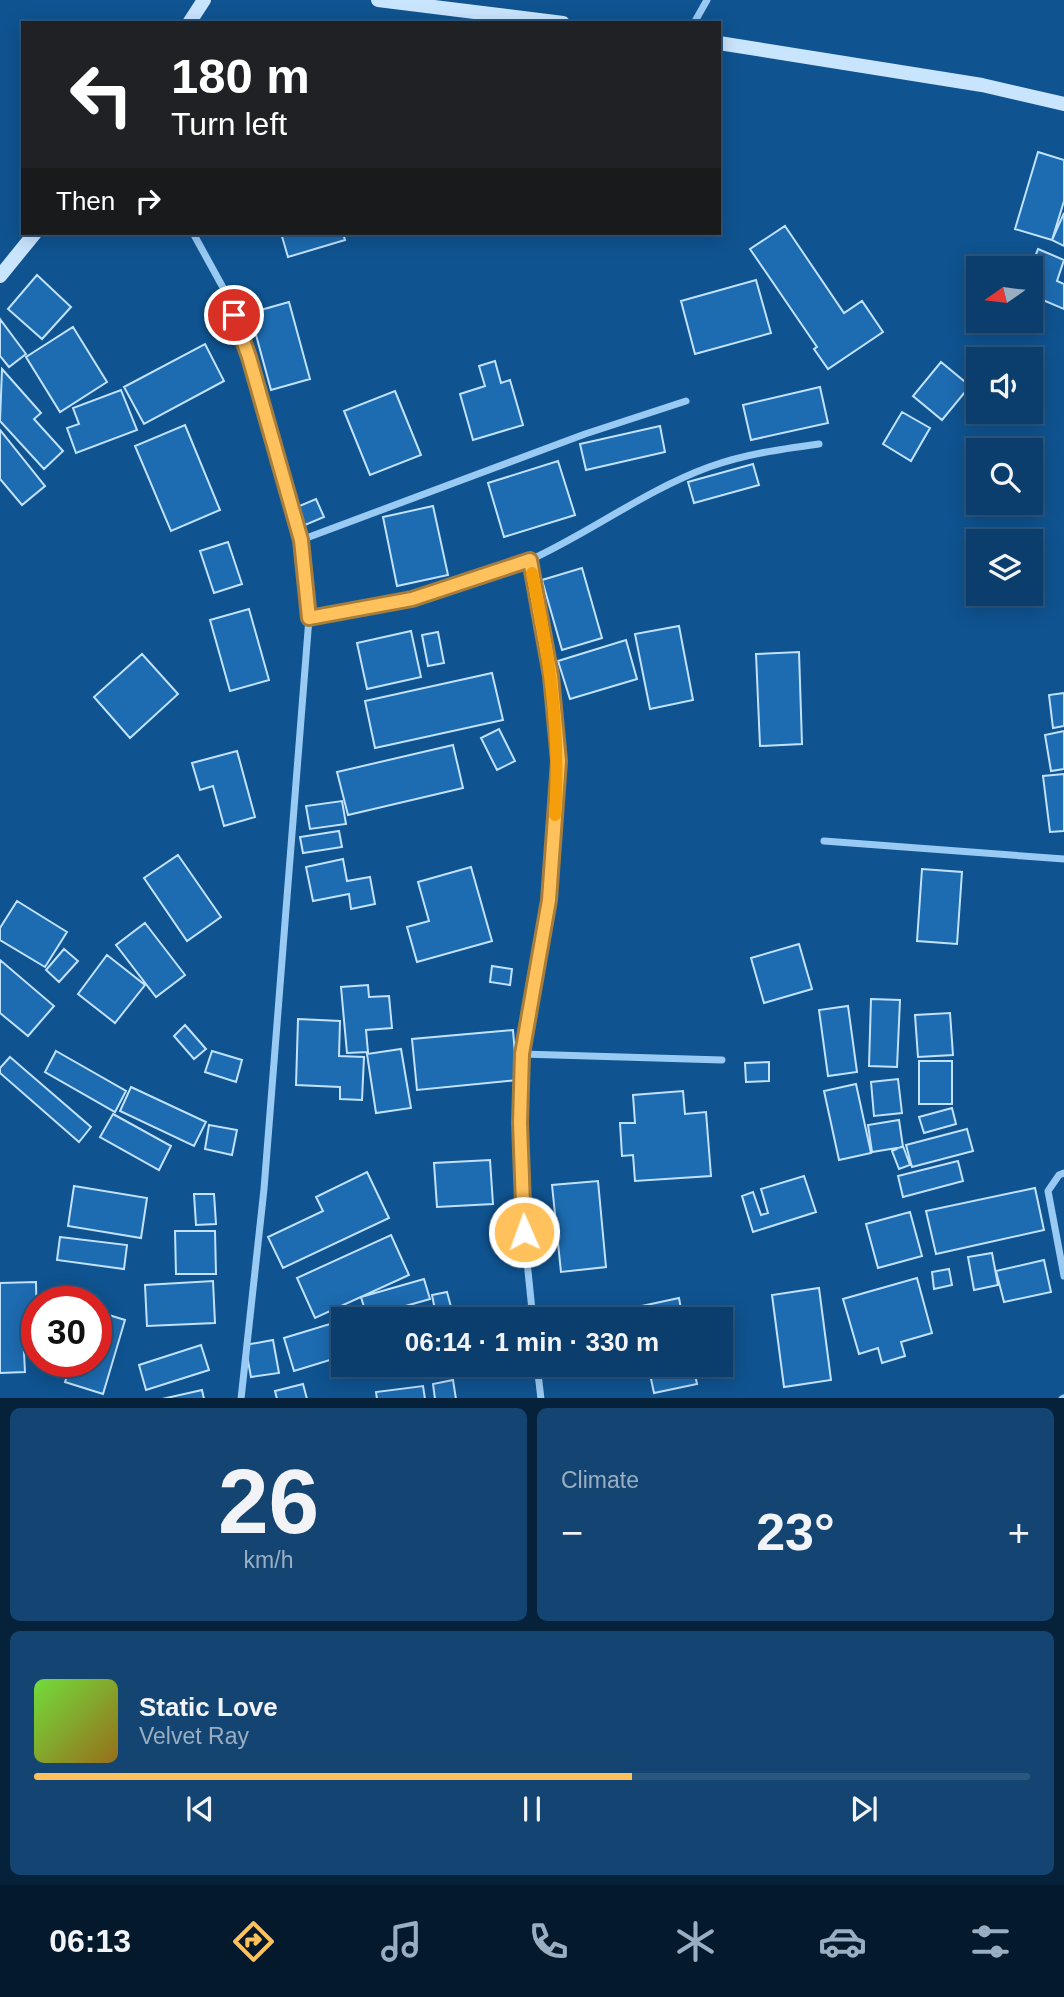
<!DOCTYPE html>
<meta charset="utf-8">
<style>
:root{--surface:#0b3e6c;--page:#144572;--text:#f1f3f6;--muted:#9aaec2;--line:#2b577f;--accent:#ffc15b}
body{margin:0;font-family:Helvetica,sans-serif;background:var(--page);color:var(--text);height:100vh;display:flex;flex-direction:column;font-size:26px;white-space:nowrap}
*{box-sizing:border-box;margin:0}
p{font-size:23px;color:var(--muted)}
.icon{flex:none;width:38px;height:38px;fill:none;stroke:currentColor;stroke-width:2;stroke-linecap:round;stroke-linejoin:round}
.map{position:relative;height:1398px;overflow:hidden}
.panel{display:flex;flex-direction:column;gap:10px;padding:10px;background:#06223b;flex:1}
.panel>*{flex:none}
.guide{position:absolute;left:21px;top:21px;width:700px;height:214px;border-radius:0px;box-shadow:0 4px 18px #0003,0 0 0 2px var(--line);background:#202124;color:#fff;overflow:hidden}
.needle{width:46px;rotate:256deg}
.buttons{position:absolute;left:966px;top:256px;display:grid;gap:14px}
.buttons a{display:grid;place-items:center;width:77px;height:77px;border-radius:0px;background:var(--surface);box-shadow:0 4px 18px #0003,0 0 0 2px var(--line);font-size:35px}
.speed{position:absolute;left:21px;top:1286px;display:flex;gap:14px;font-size:35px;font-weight:700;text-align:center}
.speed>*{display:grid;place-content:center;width:91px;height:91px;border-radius:50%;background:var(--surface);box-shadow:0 4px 18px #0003,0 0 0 2px var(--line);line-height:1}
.speed .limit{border:10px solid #d22;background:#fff;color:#111}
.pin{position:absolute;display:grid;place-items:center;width:60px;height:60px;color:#fff;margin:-30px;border:4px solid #fff;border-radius:50%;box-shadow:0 2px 7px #0007}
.me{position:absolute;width:77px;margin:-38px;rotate:358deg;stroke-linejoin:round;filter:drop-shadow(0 0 5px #0008)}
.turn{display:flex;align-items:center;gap:24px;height:147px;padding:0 35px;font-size:32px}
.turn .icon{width:91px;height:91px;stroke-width:2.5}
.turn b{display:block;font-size:49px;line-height:60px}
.then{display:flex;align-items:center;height:66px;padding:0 35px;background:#0003;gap:14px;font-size:26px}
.big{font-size:52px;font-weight:700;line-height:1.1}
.panel .card{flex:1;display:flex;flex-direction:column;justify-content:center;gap:10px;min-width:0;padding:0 24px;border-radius:10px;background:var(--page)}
.panel .dial{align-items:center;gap:0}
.dial b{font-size:91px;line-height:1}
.song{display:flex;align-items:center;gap:21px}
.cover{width:84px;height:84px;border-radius:10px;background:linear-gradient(135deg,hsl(100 70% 55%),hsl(40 70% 35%))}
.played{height:7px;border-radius:4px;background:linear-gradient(90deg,var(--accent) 60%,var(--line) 60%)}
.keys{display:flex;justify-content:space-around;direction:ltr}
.heat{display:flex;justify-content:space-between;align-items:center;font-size:38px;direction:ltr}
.panel .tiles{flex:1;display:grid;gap:10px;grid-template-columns:1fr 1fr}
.card:last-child{grid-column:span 2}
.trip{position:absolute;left:331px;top:1307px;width:402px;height:70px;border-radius:0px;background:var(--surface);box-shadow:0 4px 18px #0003,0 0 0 2px var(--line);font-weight:700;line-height:70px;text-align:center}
.dock{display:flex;height:112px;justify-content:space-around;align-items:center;background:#04192b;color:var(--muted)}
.dock .icon{width:49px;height:49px}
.dock .current{color:var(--accent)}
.dock b{font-size:32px;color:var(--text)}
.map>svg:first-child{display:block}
.building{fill:#1d6bb0;stroke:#c1e2fe;stroke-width:2}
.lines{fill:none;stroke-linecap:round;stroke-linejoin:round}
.street{stroke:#99caf3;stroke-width:7}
.secondary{stroke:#c9e4fd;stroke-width:14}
.route-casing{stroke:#a67d3b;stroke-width:18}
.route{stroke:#ffc15b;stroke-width:12}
.slow{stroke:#f59e0b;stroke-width:12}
</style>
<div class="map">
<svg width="1064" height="1399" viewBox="0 0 1064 1399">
<rect width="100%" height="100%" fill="#0f5390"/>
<path class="building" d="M1038,152L1064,160V201L1052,240L1015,229Z
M1064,213V246L1052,240Z
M785,226L844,313L862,301L883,332L828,369L814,349L817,347L750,249Z
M281,233H343L345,240L288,257Z
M1038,249L1064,260L1057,281L1064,284V309L1031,295V268Z
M37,275L71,307L42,339L8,309Z
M756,280L771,333L695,354L681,301Z
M289,302L310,379L271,390L250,313Z
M0,319L26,354L9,367L0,356Z
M73,327L107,382L60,412L26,357Z
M205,344L224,381L144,424L124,387Z
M495,361L501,383L510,380L523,425L473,440L460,394L485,386L479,366Z
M941,362L970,386L942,420L913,396Z
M2,369L41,413L34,419L63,451L44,469L0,421Z
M820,387L828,423L751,440L743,405Z
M121,390L137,430L76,453L67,428L79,424L73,408Z
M395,391L421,455L370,475L344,411Z
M902,412L930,428L911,461L883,444Z
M185,425L220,510L171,531L135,446Z
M660,426L665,452L586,470L580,444Z
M0,430L45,486L22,505L0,479Z
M558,461L575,515L504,537L488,483Z
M753,464L759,485L694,503L688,482Z
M316,499L324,517L305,525L297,507Z
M433,506L448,575L397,586L383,517Z
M228,542L242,584L214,593L200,551Z
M582,568L602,638L562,650L542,580Z
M249,609L269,680L230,691L210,620Z
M679,626L693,700L650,709L635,634Z
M411,631L421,677L367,689L357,643Z
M438,632L444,663L428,666L422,635Z
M626,640L637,679L570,699L558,661Z
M799,652L802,744L760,746L756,654Z
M142,654L178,694L130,738L94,697Z
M492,673L503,720L375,748L365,701Z
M1064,693V726L1053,728L1049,695Z
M499,729L515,761L497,770L481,738Z
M1064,731V769L1051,771L1045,735Z
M453,745L463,788L348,815L337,772Z
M237,751L255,817L224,826L213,786L200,790L192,763Z
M1064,774V831L1050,832L1043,776Z
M342,801L346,824L310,829L306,806Z
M339,831L342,847L303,853L300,837Z
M178,855L221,917L187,941L144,878Z
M343,859L347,881L370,877L375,904L351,909L349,894L313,901L306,867Z
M471,867L492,941L417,962L407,927L429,921L418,882Z
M922,869L962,872L957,944L917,941Z
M17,901L67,932L45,967L0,940V928Z
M145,923L185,975L156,997L116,945Z
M799,944L812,989L764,1003L751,958Z
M64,949L78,961L59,982L46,970Z
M107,955L145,985L115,1023L78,994Z
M0,960L54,1006L28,1036L0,1013Z
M492,966L512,969L510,985L490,982Z
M368,985L369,997L389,996L392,1028L366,1030L368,1052L347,1053L341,987Z
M871,999L900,1000L897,1067L869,1066Z
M848,1006L857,1072L828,1076L819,1010Z
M950,1013L953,1055L918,1057L915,1015Z
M298,1019L340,1021L339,1056L364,1057L362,1100L340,1099V1087L296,1085Z
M185,1025L206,1049L194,1059L174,1036Z
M513,1030L517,1080L417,1090L412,1039Z
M401,1049L411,1108L376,1113L367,1054Z
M56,1051L126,1091L115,1112L45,1072Z
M212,1051L242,1060L236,1082L205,1072Z
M10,1057L91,1127L79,1142L0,1073V1068Z
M919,1061H952V1104H919Z
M769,1062V1081L746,1082L745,1063Z
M898,1079L902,1113L874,1116L871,1082Z
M856,1084L871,1153L839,1160L824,1091Z
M131,1087L206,1122L194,1146L120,1111Z
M683,1091L685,1114L706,1112L711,1176L635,1181L633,1155L622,1156L620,1123H635L633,1095Z
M952,1108L956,1124L924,1133L919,1117Z
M113,1114L171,1146L159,1170L100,1137Z
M899,1120L903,1147L872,1152L868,1125Z
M209,1125L237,1130L232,1155L205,1149Z
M967,1129L973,1151L912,1167L906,1145Z
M903,1146L910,1165L899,1169L892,1151Z
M490,1160L493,1204L437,1207L434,1163Z
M958,1161L963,1181L903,1197L898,1176Z
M367,1172L389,1218L283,1268L268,1237L323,1211L316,1197Z
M804,1176L816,1212L753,1232L742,1196L753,1192L761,1215L768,1213L761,1189Z
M598,1181L606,1267L561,1272L552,1185Z
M74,1186L147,1198L141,1238L68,1226Z
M1035,1188L1044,1230L936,1254L926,1211Z
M194,1194H214L216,1224L196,1225Z
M910,1212L922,1256L878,1268L866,1224Z
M175,1231H215L216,1274H176Z
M391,1235L409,1275L315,1318L297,1278Z
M60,1237L127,1245L124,1269L57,1260Z
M992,1253L998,1285L974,1290L968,1257Z
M1044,1260L1051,1292L1004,1302L996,1271Z
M949,1269L952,1285L934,1289L932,1272Z
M917,1278L932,1333L901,1342L905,1356L882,1363L878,1348L859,1354L843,1299Z
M424,1279L430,1299L367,1317L361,1297Z
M213,1281L215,1323L147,1326L145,1285Z
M36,1282L37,1332L23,1333L25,1372L0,1373V1283Z
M819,1288L831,1380L784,1387L772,1295Z
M447,1292L451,1307L435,1310L432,1295Z
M679,1298L683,1320H625L623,1310Z
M432,1307L434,1320H398L397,1314Z
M383,1308L386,1320H345Z
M96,1311L125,1320L103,1394L65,1382L72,1362H96Z
M343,1320V1356L294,1371L284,1338Z
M273,1340L279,1373L251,1377L245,1345Z
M201,1345L209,1370L146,1390L139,1365Z
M408,1365H444V1368L410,1375Z
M648,1365H693L697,1384L654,1393Z
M453,1380L456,1399H435L433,1384Z
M303,1384L307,1399H277L275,1391Z
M423,1386L425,1399H377L376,1392Z
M202,1390L204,1399H162Z"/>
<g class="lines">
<path class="street" d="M694,23L707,0
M193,233L226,293L249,357L301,540L309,618L264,1189L241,1399
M301,540L585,434L686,401
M530,560L551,676L559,761L549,899L522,1054L520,1123L524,1232L533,1320
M309,618C383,604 460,592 530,560C591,532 646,490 709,467C745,454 782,449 819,444
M824,841L1064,859
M522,1054L722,1060
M1064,1173L1059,1175L1048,1191L1064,1276
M537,1365L541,1399
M1062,1399L1064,1398"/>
<path class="secondary" d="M378,0L563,23
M189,23L204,0
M719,43L982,85L1064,104
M0,276L35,233"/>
</g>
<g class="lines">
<defs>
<path id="route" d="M234,315L249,357L301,540L309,618L412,599L530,560L551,676L559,761L549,900L522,1054L520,1123L524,1232"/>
</defs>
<use href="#route" class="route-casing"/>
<use href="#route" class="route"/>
<path class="slow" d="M532,573C549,654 561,732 555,815"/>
</g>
</svg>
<div class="buttons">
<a><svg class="needle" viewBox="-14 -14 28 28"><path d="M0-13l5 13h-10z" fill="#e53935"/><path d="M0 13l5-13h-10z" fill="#9aaec2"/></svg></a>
<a><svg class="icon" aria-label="sound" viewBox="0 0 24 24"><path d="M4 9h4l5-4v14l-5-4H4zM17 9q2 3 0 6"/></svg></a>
<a><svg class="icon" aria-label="search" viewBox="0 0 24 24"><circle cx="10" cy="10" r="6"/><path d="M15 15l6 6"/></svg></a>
<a><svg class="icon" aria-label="layers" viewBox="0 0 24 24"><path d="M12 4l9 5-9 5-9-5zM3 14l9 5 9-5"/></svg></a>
</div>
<div class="speed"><div class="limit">30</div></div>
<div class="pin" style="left:234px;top:315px;background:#d93025"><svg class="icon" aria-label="arrive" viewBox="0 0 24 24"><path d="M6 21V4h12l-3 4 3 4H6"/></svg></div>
<svg class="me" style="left:524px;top:1232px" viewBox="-20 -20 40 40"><circle r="17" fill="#ffc15b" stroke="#fff" stroke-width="3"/><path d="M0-11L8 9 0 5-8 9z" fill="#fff"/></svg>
<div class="trip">06:14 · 1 min · 330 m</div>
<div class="guide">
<div class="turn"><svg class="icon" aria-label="left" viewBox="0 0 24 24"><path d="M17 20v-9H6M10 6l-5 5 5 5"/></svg><div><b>180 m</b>Turn left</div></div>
<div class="then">Then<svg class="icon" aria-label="right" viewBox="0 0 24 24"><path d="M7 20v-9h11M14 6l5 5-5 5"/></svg></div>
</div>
</div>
<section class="panel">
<div class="tiles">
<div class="card dial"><b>26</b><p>km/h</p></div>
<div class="card"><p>Climate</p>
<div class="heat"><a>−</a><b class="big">23°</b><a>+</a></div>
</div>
<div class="card">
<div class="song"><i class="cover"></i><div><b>Static Love</b><p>Velvet Ray</p></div></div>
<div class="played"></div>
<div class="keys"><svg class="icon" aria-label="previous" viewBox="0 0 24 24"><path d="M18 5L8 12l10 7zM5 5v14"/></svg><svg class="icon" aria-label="pause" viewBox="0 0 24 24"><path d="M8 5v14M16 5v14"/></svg><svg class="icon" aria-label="next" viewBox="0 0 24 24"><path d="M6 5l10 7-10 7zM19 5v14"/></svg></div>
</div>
</div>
</section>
<nav class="dock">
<b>06:13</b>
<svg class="icon current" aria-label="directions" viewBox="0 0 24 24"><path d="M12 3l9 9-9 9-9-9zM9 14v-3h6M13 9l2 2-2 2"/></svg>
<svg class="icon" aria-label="music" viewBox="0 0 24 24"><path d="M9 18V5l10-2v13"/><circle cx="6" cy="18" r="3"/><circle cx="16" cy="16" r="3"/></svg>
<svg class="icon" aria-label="phone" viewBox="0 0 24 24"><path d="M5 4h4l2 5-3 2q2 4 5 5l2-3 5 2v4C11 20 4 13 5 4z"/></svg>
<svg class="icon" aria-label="climate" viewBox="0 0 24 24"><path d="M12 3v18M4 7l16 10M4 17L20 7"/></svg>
<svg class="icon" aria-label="car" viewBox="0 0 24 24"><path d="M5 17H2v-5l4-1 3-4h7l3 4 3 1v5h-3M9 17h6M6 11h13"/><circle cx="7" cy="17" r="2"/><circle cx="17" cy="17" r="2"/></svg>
<svg class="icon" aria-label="filters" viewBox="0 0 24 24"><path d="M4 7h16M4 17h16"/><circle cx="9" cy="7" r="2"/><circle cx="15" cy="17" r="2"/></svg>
</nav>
